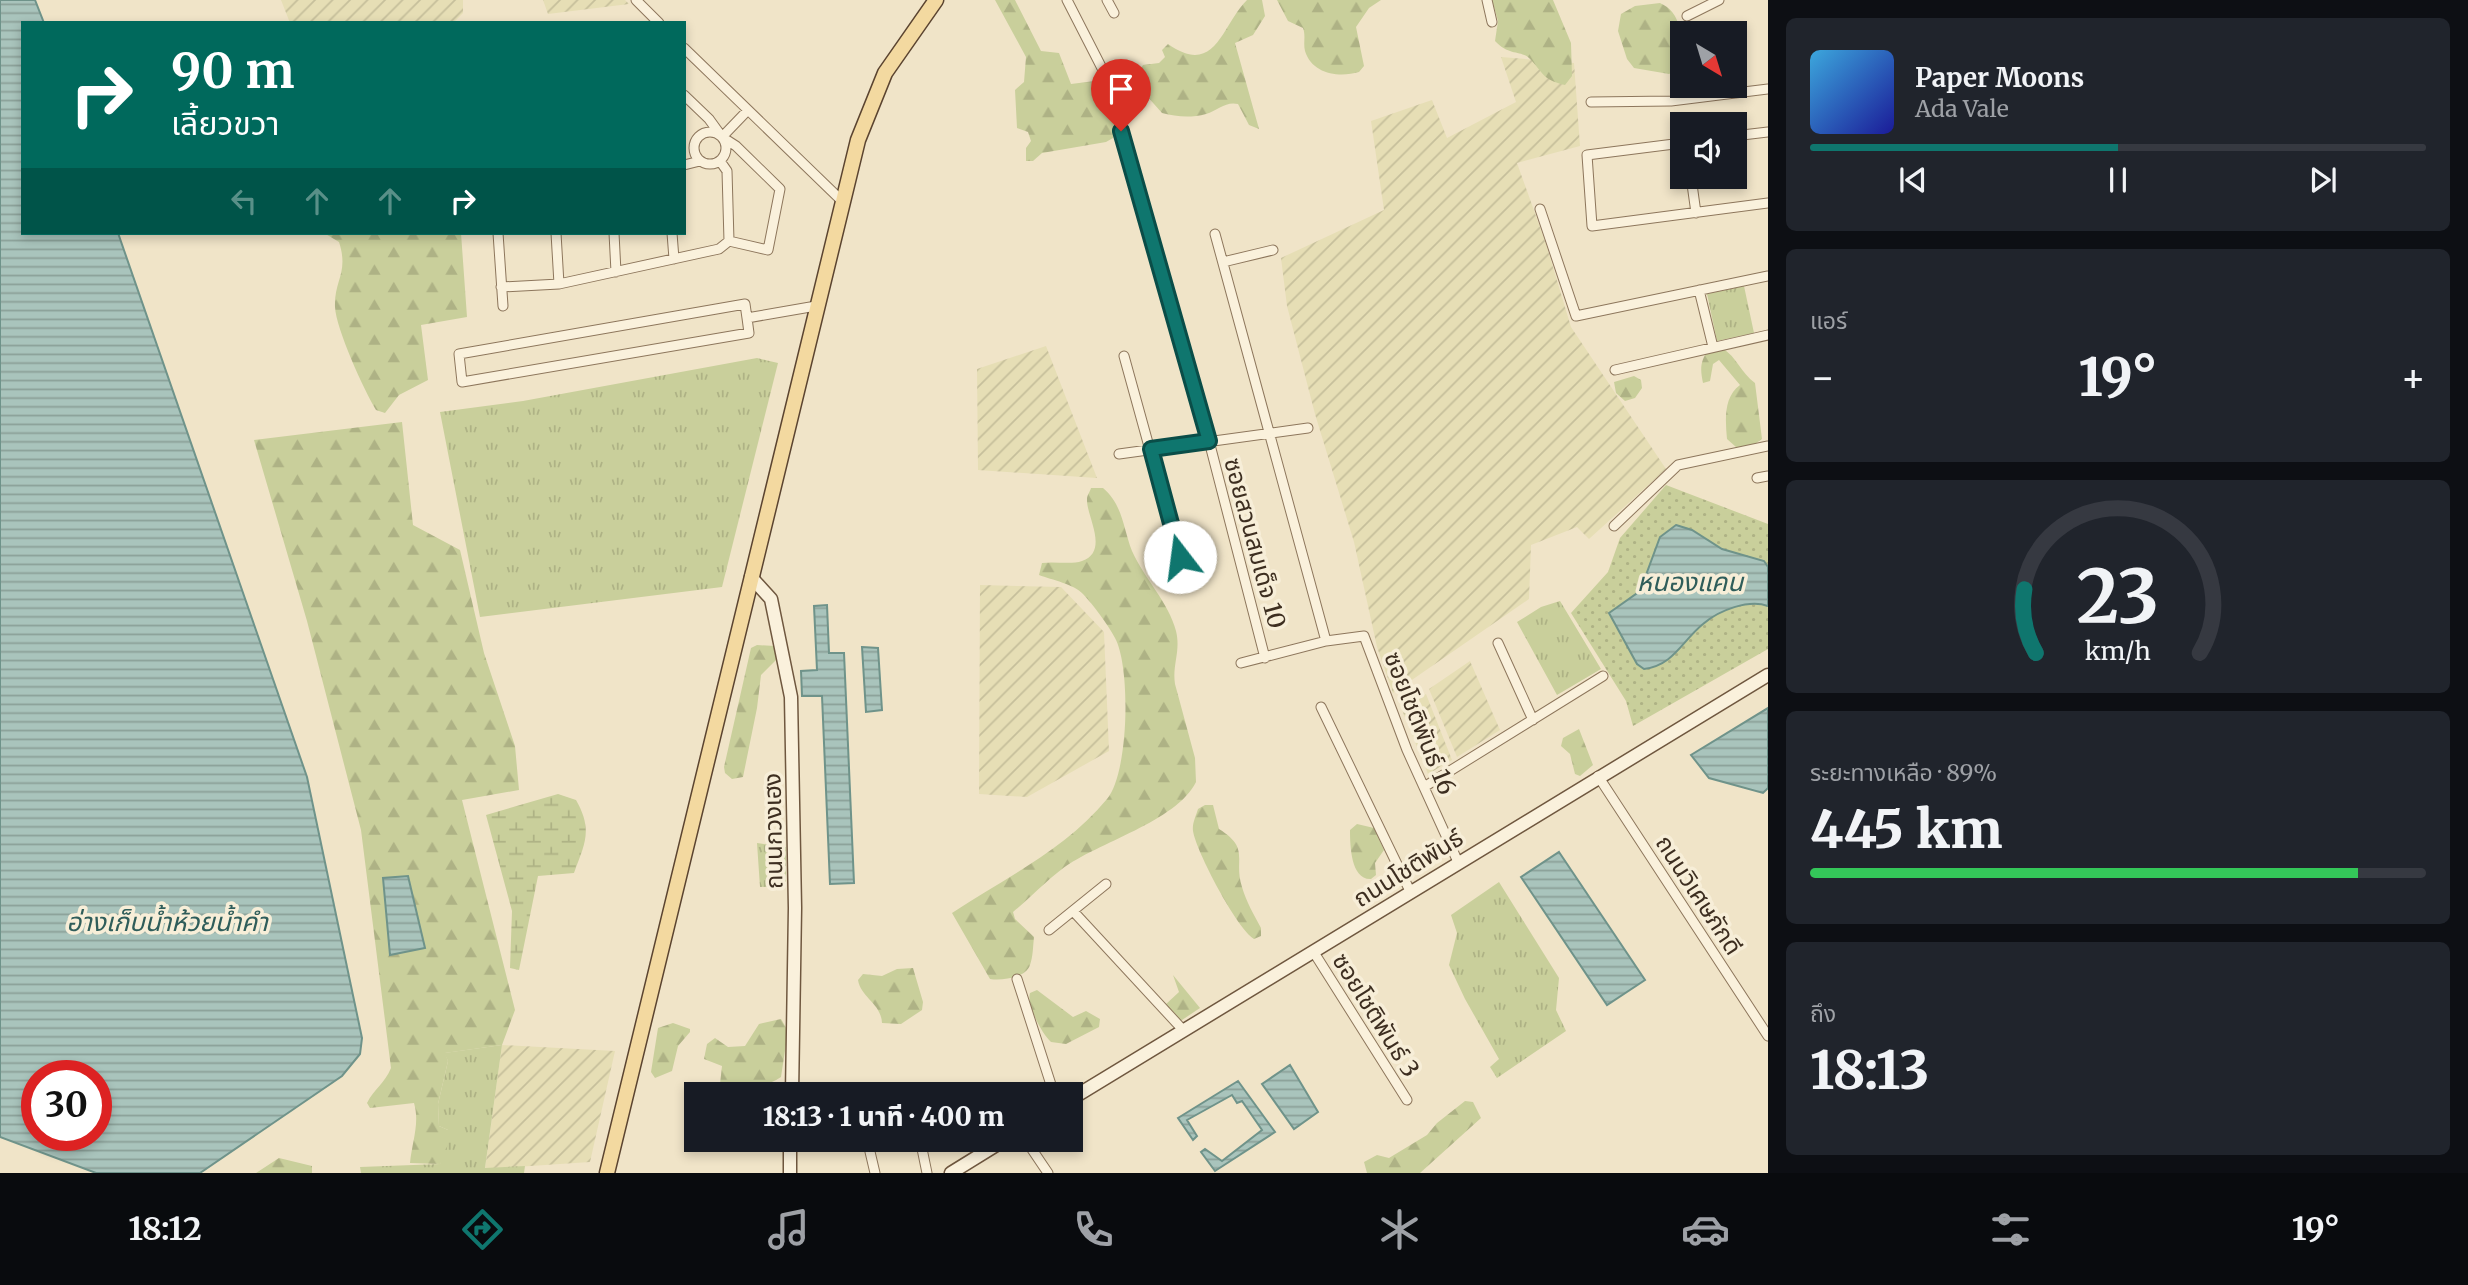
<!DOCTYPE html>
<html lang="th">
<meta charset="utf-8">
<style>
:root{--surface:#171b24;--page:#20242c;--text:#f1f3f6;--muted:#9ea1a6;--line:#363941;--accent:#0f766e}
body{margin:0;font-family:Merriweather,"Noto Sans Thai",serif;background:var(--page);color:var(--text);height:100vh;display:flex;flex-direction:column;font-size:26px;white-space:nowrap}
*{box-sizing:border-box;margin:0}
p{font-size:23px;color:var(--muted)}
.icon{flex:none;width:38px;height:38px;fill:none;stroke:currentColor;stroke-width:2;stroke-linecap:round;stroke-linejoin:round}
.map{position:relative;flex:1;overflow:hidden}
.panel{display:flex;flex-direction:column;gap:18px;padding:18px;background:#0d0f14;width:700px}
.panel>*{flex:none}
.guide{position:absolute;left:21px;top:21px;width:665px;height:214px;border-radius:0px;box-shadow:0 4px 10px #0003;background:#00695c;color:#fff;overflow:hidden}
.needle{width:46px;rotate:142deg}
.tools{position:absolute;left:1670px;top:21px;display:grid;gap:14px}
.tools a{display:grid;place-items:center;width:77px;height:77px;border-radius:0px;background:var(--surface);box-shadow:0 4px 10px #0003;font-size:35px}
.speed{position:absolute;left:21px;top:1060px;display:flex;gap:14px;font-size:35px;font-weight:700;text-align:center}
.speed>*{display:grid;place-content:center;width:91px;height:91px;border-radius:50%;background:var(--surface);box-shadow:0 4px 10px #0003;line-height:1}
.speed .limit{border:10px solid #d22;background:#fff;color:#111}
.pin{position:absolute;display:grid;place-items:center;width:60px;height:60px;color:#fff;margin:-72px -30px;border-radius:50% 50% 50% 0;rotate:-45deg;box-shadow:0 0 7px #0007}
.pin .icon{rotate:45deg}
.me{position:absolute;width:77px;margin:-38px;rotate:345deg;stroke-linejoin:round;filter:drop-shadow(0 0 5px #0008)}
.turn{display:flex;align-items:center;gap:24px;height:147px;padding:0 35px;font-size:32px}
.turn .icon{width:91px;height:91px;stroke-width:2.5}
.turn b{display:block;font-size:49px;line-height:60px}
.lanes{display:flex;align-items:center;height:66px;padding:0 35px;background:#0003;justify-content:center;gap:35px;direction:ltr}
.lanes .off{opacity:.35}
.big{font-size:52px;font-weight:800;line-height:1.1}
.panel .tile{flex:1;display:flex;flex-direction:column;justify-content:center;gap:10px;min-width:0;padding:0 24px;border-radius:10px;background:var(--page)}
.panel .dial{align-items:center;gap:0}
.dial svg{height:182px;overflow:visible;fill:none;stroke:var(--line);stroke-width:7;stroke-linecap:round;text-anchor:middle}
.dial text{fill:var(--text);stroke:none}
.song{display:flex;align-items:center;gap:21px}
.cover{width:84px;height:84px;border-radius:10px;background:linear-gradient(135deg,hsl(200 70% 55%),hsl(240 70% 35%))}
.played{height:7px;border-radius:4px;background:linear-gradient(90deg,var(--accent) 50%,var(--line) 50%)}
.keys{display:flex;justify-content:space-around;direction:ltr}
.heat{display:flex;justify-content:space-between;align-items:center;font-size:38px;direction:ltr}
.charge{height:10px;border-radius:5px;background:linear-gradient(90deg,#34c759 89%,var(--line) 0)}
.trip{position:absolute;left:684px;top:1082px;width:399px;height:70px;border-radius:0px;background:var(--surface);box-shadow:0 4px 10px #0003;font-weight:800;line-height:70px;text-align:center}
.menu{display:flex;height:112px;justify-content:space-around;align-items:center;background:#090b0e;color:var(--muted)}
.menu .icon{width:49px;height:49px}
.menu .on{color:var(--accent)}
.menu b{font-size:32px;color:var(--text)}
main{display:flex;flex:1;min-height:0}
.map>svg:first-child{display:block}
.farmland{fill:url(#farmland-furrows)}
.grass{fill:url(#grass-tufts)}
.forest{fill:url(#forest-firs)}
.wetland{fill:url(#wetland-marsh)}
.park{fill:url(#park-dots)}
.water{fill:url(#water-rules);stroke:#6f938a;stroke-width:2;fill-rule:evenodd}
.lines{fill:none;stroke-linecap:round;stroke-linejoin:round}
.street-casing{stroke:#8d765c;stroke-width:11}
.secondary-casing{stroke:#6f573f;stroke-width:15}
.primary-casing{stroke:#5b4430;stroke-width:17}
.street{stroke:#faf1dc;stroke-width:9}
.secondary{stroke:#faf1dc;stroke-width:12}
.primary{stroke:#f3d9a0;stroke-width:14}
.route-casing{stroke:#0a4d48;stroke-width:18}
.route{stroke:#0f766e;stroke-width:12}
.labels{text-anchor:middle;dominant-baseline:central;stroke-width:7;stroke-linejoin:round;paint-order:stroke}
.street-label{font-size:24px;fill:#3d2e20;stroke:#f7eed8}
.water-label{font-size:26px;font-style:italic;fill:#2f5d5a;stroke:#f7eed8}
</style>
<main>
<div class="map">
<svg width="1768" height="1173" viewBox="0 0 1768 1173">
<defs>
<pattern id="farmland-furrows" width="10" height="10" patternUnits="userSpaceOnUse" patternTransform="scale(1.75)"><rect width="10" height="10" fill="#e6deb5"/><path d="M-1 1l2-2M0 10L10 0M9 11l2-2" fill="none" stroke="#c6bf9b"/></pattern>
<pattern id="grass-tufts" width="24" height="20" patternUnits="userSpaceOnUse" patternTransform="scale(1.75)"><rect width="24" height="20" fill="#c9cf9b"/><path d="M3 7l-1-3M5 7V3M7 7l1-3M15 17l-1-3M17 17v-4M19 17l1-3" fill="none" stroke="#aeb285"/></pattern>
<pattern id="forest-firs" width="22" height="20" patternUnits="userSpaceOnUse" patternTransform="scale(1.75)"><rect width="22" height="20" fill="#c9cf9b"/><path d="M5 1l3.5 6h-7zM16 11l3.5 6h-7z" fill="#aeb285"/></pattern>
<pattern id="wetland-marsh" width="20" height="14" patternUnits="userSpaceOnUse" patternTransform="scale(1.75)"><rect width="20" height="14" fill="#c9cf9b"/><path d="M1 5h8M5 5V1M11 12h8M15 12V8" fill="none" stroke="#aeb285"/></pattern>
<pattern id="park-dots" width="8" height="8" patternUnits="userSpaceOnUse" patternTransform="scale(1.75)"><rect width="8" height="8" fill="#c9cf9b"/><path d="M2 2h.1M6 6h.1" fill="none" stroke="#aeb285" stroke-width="1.8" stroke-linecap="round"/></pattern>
<pattern id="water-rules" width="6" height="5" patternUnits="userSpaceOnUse" patternTransform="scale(1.75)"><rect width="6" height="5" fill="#a9c4bc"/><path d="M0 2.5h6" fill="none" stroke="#8ba098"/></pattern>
</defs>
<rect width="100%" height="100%" fill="#f0e4c8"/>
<path class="farmland" d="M281,0H463V13L453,23H290Z
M543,0H625L629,4L548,14Z
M1501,57L1574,63L1580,146L1517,163L1546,244L1571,327L1666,469L1589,539L1577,527L1531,545L1529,599L1393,693L1377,647L1354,542L1315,414L1287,306L1281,258L1384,210L1371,121L1432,100L1447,138L1516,102Z
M1046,346L1097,478L978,470L977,369Z
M980,585L1061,587L1104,632L1109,751L1027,797L979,794Z
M1470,661L1500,730L1457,757L1429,689Z
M1426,694L1452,760L1428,774L1402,710Z
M502,1045L615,1051L590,1162L485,1169Z"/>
<path class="grass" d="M1744,286L1754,333L1717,341L1707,294Z
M757,358L778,363L722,587L480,617L440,412L523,401Z
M1560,601L1601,669L1557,695L1517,622L1541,607Z
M757,843L786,847V886L760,887Z
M1499,882L1559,978L1556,1010L1566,1031L1497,1078L1490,1067L1499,1059L1465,999L1449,965L1457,933L1451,915Z
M502,1045L485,1168L525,1166L524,1173H361L360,1167L440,1164L448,1130L439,1126L438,1104L448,1061L444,1053Z"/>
<path class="forest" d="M995,0H1015L1041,51L1059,53L1071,84L1095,81L1117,129L1113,138L1106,142L1042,153L1033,161H1026V148L1031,141L1028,132L1017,128L1015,90L1024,82L1026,57Z
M1247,0H1262L1265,16L1253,35L1235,43L1259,129L1249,125L1238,104C1226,101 1218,110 1206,114C1191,118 1177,117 1162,113L1146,95L1139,72L1143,65L1159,63L1165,57L1162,50L1168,44C1216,78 1222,24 1247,0Z
M1277,0H1381L1369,8L1356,27L1364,66L1359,72C1339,78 1312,74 1305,51C1303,43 1306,36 1303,28L1288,21Z
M1492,0H1553L1571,43L1572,76L1565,85C1541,79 1545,74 1529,58C1520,50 1509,56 1495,41L1498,21Z
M1660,3C1683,13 1682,40 1682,63L1680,69L1669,74L1634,68L1627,59L1618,31L1621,14L1635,6Z
M324,233H461L467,317L421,325L428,380L399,395L385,413L376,410C364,390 336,329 335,307C334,280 349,273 339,242Z
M1722,348C1737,357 1741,373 1755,383L1762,439L1752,446L1736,447L1727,439C1725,418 1724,397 1740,385L1719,360L1713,364L1710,381L1703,383C1700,369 1700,361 1709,349Z
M1634,376L1641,380L1642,388L1635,398L1625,401L1616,393L1614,382Z
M402,422L413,525L460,550L484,653L515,746L519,790L462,800L515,1010L502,1045L445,1053L448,1061L438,1104L439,1126L448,1130C448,1143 448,1153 440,1164L410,1163C412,1142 420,1123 414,1103L370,1108L367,1103C374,1089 385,1083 391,1068L361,830L307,621L254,440Z
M1091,488H1103C1123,505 1123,528 1132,551C1144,578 1169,603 1176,631C1181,651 1172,665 1175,684L1195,758L1196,782C1176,822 1098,842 1062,869C1045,882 1030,898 1013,912L1015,919L1034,937C1033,946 1033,957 1030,965C1026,978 1001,981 990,979L952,913C1006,877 1065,850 1107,799C1129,773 1131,667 1115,638C1107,623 1094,606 1083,594C1074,584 1052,580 1039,575L1042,563C1055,561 1071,565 1082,561C1110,551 1086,516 1087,499C1087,495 1090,492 1091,488Z
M757,645L775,646L778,651L776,660L761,675L757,708L743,777L732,779L725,773L724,767L751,648Z
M1579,729L1593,765L1580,776L1575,774L1570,754L1561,746L1563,738Z
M1205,805H1213L1219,829C1251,849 1233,859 1242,887C1246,901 1254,915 1261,928V936L1254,939C1237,929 1196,851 1193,831C1192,823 1196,816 1198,809Z
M1357,824L1374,828L1384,850L1375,863L1376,875L1371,879C1351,880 1350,846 1350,830Z
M913,968L923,1002L922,1010L901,1024L882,1023C881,1003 861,998 858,980L863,974L882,976L897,969Z
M1173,975L1200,1008L1179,1022L1165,1005L1179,992Z
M1037,990L1073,1017L1086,1011L1100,1019L1099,1027L1066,1044L1051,1042C1042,1034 1026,1004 1030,993Z
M781,1019L788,1031L781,1077C761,1090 744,1090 720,1084L722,1066L704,1059L707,1044L715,1038L728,1047L745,1046L759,1024Z
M673,1023L690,1029V1032L678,1046L672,1071L655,1078L651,1072L658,1028Z
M1465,1101L1473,1102L1481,1118L1420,1173H1367L1364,1162L1377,1155L1389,1158L1427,1135L1437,1123Z
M279,1158L312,1166V1173H256Z"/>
<path class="wetland" d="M558,794L576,800C593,830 585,843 574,873L538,876L519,970L510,968L512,911L486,815Z"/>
<path class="park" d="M1666,485L1768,524V649L1633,726L1626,701L1571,613L1608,572L1620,538Z"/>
<path class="water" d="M0,0H35L44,23H23V233H118L307,777L362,1038L360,1054L342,1076L200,1173H96L0,1137ZM96,1076V1136H37V1076Z
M1676,525L1692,530L1722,549L1764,561L1768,567V606C1749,599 1719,610 1703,624C1682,641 1674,665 1644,669L1637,664L1609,613L1640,591L1660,537Z
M827,605L829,653H844L854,883L830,884L822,696H802L801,671L817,670L814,606Z
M862,647L878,648L882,710L866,712Z
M1768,708V788L1763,793L1709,778L1691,755Z
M1559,852L1645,980L1607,1005L1521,877Z
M408,876L425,948L390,955L383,878Z
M1290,1065L1318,1112L1294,1129L1262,1084Z
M1238,1081L1275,1132L1215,1171L1201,1152L1205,1149L1222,1161L1262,1130L1242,1101L1237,1103L1232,1095L1187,1120L1197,1136L1193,1140L1178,1118Z"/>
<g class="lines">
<defs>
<path id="street" d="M636,0L659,23
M1067,0L1108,80L1209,441L1265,658
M1107,0L1114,13
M1487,0L1492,22
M1687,16L1719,0
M684,48L842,201
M684,95L709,119L722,137L736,146L780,189L768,250L729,241
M1591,102L1671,101L1768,89
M694 148a16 16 0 1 1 32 0a16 16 0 1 1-32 0Z
M1734,136L1768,132
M722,137L748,110
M1682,143L1587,155L1592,226L1768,203
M684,165L700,161
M1691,177L1696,213
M1540,209L1576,316L1768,276
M498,233L503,306
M556,233L559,284
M614,233L616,272
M672,233L674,259
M1215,234L1326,641
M1223,262L1273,250
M501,287L559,284L719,249L729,241L727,171L720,161
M1699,290L1713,347
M747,318L745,304L459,354L462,382L749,333L747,318L816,306
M1124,356L1187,584
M1615,370L1768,335
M1119,454L1308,428
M1757,478L1768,476
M1614,526L1678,465L1768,446
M1498,643L1533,720
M1241,663L1326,641L1364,636L1407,750L1458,862
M1321,707L1410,891
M1598,776L1768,1036
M1424,787L1603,676
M1073,911L1184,1031
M1049,930L1106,884
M1313,951L1407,1100
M1017,979L1054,1094
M867,1139L875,1173
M920,1139L927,1173
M1025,1139L1048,1173"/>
<path id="secondary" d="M751,577L771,599L791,697L795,908L792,1094
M1071,1099L1768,675
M790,1173V1139
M951,1173L1006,1139"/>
<path id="primary" d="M607,1173L858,140L885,73L936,0"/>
</defs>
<use href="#street" class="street-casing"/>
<use href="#secondary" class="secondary-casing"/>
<use href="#primary" class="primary-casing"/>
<use href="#street" class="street"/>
<use href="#secondary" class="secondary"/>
<use href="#primary" class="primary"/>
</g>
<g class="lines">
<defs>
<path id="route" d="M1121,131L1209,441L1151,449L1180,557"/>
</defs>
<use href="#route" class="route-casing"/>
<use href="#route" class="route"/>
</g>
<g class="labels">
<g class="street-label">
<text transform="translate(1255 543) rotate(75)">ซอยสวนสมเด็จ 10</text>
<text transform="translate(1420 723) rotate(68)">ซอยโชติพันธ์ 16</text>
<text transform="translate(773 831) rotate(-91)">ถนนกวงเฮง</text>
<text transform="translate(1408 868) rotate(-32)">ถนนโชติพันธ์</text>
<text transform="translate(1699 895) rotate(57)">ถนนวิเศษภักดี</text>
<text transform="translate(1376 1015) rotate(58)">ซอยโชติพันธ์ 3</text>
</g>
<g class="water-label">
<text x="1690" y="581">หนองแคน</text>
<text x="167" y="921">อ่างเก็บน้ำห้วยน้ำคำ</text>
</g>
</g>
</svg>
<div class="tools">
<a><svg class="needle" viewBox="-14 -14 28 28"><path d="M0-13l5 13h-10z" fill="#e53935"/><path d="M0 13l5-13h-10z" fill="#9ea1a6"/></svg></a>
<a><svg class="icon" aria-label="sound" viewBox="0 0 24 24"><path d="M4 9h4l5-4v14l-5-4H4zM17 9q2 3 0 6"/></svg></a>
</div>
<div class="speed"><div class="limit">30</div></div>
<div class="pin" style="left:1121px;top:131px;background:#d93025"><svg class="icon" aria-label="arrive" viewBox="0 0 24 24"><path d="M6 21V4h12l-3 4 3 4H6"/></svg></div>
<svg class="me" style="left:1180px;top:557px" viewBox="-20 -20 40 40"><circle r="19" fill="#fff"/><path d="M0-13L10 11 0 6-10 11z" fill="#0f766e"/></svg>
<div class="trip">18:13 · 1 นาที · 400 m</div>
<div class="guide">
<div class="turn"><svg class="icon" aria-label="right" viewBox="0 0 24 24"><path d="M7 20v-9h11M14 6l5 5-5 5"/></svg><div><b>90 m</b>เลี้ยวขวา</div></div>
<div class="lanes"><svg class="icon off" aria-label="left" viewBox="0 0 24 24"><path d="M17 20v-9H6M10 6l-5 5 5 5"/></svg><svg class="icon off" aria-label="ahead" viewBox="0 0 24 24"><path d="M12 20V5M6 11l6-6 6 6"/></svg><svg class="icon off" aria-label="ahead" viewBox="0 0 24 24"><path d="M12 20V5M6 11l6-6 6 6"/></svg><svg class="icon" aria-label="right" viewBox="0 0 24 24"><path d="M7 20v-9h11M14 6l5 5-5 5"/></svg></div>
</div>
</div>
<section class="panel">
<div class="tile">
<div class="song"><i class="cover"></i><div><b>Paper Moons</b><p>Ada Vale</p></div></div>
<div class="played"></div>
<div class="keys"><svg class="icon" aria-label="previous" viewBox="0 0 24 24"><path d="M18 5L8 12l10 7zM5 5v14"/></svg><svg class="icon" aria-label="pause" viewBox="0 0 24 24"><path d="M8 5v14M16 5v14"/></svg><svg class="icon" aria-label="next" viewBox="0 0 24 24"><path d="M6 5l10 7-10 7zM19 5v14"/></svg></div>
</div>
<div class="tile"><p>แอร์</p>
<div class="heat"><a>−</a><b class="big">19°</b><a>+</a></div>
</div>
<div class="tile dial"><svg viewBox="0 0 100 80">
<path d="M14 69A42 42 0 1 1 86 69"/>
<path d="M14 69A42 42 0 0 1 9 41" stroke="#0f766e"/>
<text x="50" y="56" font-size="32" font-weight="700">23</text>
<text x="50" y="72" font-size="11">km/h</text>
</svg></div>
<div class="tile"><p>ระยะทางเหลือ · 89%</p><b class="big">445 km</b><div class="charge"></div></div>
<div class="tile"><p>ถึง</p><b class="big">18:13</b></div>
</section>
</main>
<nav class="menu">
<b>18:12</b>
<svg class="icon on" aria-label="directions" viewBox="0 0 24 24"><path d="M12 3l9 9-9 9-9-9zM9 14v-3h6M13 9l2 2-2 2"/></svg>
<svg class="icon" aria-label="music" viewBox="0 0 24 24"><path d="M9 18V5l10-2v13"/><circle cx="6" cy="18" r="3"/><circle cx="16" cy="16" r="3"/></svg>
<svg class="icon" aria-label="phone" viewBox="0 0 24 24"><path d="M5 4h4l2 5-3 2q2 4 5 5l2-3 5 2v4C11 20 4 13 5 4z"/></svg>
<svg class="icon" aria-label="climate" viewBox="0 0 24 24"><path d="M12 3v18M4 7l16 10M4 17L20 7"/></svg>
<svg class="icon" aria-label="car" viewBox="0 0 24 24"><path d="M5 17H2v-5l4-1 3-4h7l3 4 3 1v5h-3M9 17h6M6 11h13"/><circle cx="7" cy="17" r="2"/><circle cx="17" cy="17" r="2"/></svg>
<svg class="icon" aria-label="filters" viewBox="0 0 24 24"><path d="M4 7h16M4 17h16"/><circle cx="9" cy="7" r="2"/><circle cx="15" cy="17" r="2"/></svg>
<b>19°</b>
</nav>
